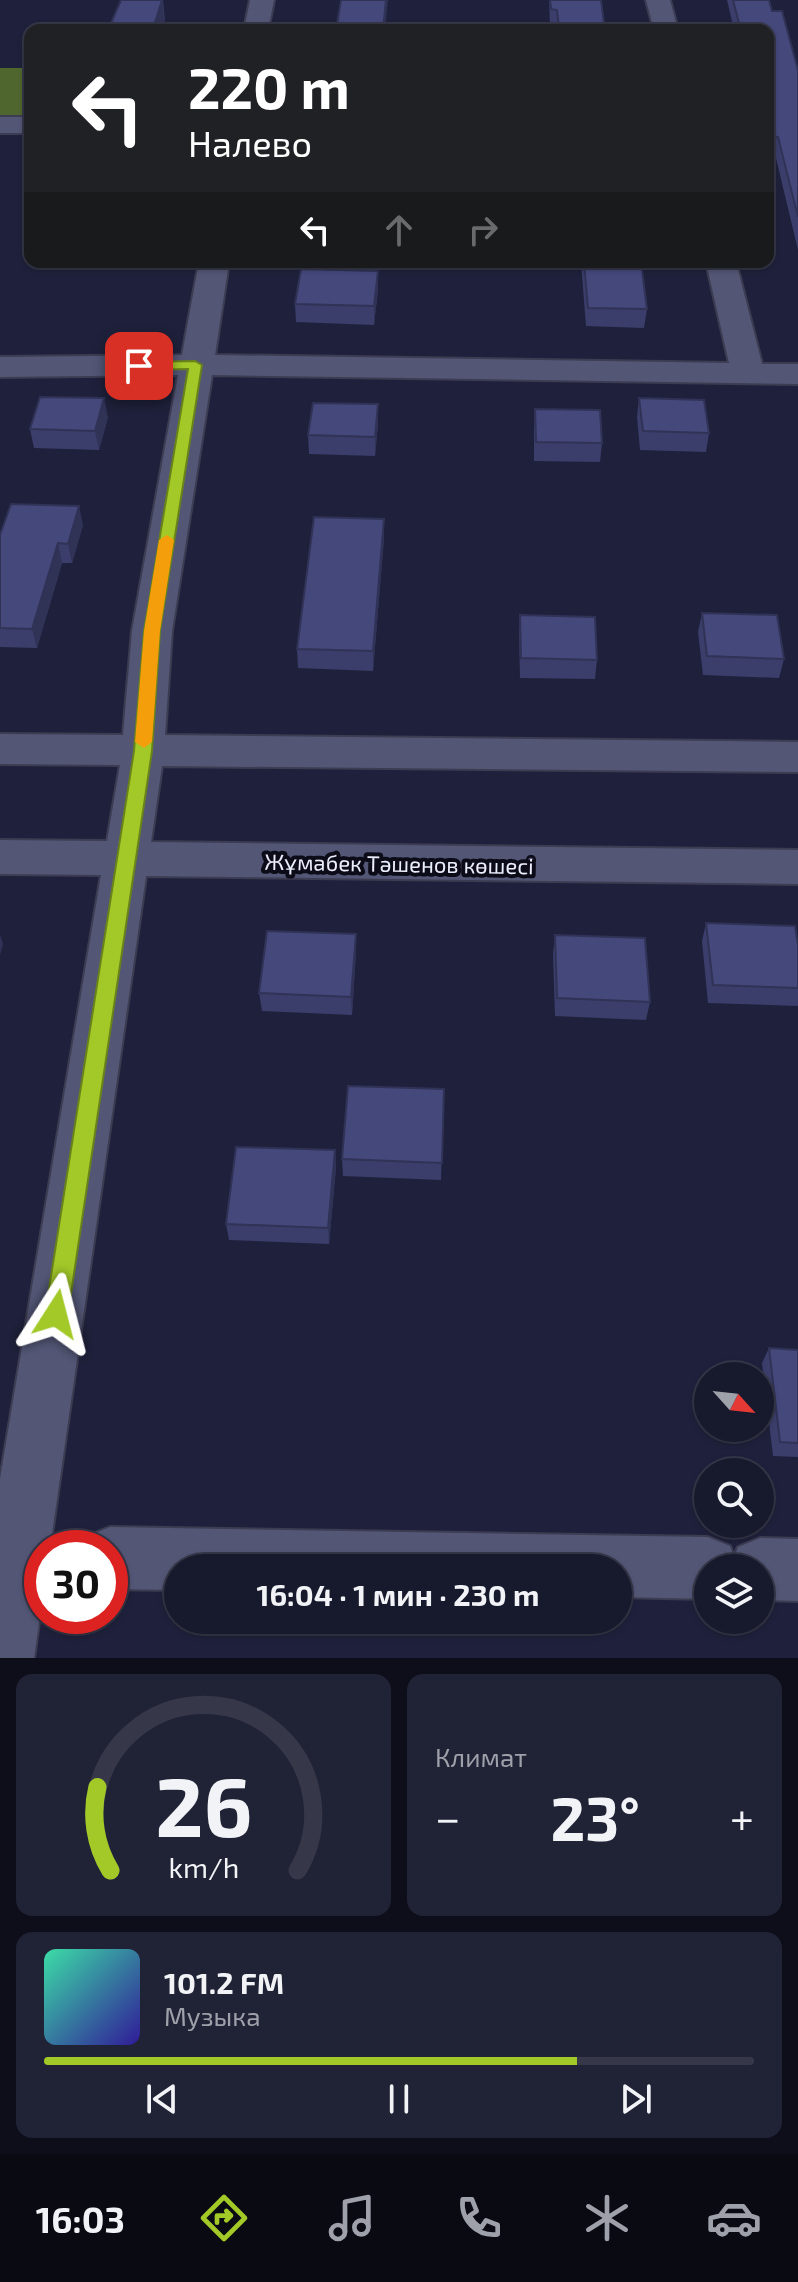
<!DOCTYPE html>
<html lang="ru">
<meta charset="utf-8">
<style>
:root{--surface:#17192d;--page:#202235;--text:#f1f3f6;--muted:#9ea0aa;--line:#363849;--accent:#a2c928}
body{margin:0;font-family:"Exo 2",sans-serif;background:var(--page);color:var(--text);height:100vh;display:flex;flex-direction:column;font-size:30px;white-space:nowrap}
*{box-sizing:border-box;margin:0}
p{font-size:26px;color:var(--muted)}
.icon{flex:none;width:44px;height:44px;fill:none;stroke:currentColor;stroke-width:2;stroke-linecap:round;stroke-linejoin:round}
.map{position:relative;height:1658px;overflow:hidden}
.drawer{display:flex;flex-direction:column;gap:16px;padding:16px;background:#0d0e19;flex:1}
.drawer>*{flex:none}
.hud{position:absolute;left:24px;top:24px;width:750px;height:244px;border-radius:16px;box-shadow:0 2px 6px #0004,0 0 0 2px var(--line);background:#202124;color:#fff;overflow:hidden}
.needle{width:52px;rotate:117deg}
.fabs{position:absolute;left:694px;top:1362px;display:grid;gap:16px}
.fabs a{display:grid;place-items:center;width:80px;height:80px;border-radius:50%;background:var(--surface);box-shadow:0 2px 6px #0004,0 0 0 2px var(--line);font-size:40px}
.speed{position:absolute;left:24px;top:1530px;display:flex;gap:16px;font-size:40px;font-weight:700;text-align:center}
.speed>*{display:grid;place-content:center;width:104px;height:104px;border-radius:50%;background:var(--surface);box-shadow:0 2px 6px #0004,0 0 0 2px var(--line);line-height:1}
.speed .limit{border:12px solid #d22;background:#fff;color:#111}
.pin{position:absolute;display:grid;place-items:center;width:68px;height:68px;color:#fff;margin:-34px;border-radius:16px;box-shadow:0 4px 12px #0006}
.me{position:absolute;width:88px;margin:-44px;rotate:9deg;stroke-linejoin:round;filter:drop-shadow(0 0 6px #0008)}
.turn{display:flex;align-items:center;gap:28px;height:168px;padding:0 32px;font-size:36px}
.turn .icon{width:104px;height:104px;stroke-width:2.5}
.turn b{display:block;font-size:56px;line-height:68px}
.lanes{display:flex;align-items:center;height:76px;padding:0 32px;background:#0003;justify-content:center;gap:40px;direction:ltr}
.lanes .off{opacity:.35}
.big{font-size:60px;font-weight:700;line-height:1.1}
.drawer .tile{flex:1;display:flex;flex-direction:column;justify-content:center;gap:12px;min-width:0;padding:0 28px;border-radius:16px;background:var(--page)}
.drawer .dial{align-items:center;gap:0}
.dial svg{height:208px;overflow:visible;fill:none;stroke:var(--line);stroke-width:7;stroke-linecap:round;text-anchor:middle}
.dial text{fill:var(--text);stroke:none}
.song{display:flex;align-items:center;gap:24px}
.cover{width:96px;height:96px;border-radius:12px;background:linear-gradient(135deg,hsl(160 70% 55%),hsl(250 70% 35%))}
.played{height:8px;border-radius:4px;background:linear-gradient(90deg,var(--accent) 75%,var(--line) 75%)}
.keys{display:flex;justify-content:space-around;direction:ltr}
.heat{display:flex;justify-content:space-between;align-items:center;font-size:44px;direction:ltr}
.drawer .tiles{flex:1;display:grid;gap:16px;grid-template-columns:1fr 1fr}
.tile:last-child{grid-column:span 2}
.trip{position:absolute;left:164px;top:1554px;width:468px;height:80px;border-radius:40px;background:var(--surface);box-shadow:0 2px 6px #0004,0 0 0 2px var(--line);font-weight:700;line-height:80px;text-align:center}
.menu{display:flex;height:128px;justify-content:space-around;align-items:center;background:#090a12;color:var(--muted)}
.menu .icon{width:56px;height:56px}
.menu .current{color:var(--accent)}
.menu b{font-size:36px;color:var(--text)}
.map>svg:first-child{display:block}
.forest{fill:#50662f}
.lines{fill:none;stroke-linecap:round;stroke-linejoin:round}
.street-casing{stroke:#3c3c52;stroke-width:4}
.street{fill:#535675;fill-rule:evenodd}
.wall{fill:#3b3e6a}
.shaded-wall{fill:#303256}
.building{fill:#45487b;stroke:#303256;stroke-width:2}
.route{fill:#a2c928;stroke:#69831a;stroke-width:2}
.slow{fill:#f59e0b}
.labels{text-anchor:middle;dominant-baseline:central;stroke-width:8;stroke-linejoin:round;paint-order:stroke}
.street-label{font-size:22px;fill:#ebeefc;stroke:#0b0c18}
</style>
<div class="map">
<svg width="798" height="1658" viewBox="0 0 798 1658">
<rect width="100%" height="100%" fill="#1f213c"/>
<path class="forest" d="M0,68H30V117H0Z"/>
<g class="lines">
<defs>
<path id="street" d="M250,0H274L268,30H244Z
M646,0H670L678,30H654Z
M0,117H30V133H0Z
M199,262H229L215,355L729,363L706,262H736L762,364H798V384L212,375L172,631L165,735L798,742V772L162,766L151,842L798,850V884L146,876L50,1548H42V1602L34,1658H0V1479L101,875L0,874V840L107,841L120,765L0,764V734L123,735L132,631L178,375L0,377V357L182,355Z
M110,1527L708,1537L730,1546L734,1557L738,1547L760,1538L798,1539V1601L760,1600V1568H708V1599L618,1597V1568H178V1590L110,1589V1548H83L88,1536Z"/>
</defs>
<use href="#street" class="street-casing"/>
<use href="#street" class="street"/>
</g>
<path class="wall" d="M121,0H163L165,21L163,30H110Z
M549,0H601L605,30H556V26H550Z
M727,0H769L772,11L798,70V250L775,154H768V30H734Z
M581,262H641L647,309L644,328L586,326Z
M378,271V289L374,325L296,322L295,304Z
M639,398L709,433L706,452L640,450L637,417Z
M535,409L602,443L600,462L534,461V428Z
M108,417L99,450L34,448L30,429Z
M378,423L375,456L309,454L308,435Z
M83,525L72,563H62L37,648L0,647V535Z
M384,538L373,671L298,668L297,649Z
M702,613L784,659L779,678L703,675L698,632Z
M520,615L597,660L595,679L520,678L519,634Z
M706,923L798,945V1006L708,1003L702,941Z
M356,934V952L352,1015L262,1011L259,993Z
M555,935L650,1002L646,1020L555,1016L553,954Z
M444,1089L441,1180L343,1176L342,1159Z
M335,1150L336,1167L329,1244L229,1240L226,1224Z
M769,1348L798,1350V1457L773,1456L762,1363Z"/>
<path class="shaded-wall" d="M162,0L165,21L163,30H153Z
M386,0H388L385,30H383Z
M378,271V289L374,325V306Z
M104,398L108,417L99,450L95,431Z
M378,404V423L375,456V437Z
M79,506L83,525L72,563L68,544Z
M384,519V538L373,671V651Z
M58,543L62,563L37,648L32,629Z
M356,934V952L352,1015L351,997Z
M0,935L3,944L0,955Z
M335,1150L336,1167L329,1244L328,1228Z"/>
<path class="building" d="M121,0H162L153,29L109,28Z
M341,0H386L383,30H336Z
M550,0H601L605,30H564V27H559L557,10L551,9Z
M733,0H769L772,11H782L798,70V217L778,137L769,136L768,132V30H745V27H740Z
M584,262H641L647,309L588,308Z
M301,269L378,271L374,306L295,304Z
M40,397L104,398L95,431L30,429Z
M639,398L704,400L709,433L643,431Z
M313,403L378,404L375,437L308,435Z
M535,409L600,410L602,443L536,442Z
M11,504L79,506L68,544L58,543L32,629L0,628V535Z
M314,517L384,519L373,651L297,649Z
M702,613L777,615L784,659L707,656Z
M520,615L595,617L597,660L521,658Z
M706,923L795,926L798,945V988L713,985Z
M267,931L356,934L351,997L259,993Z
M555,935L645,938L650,1002L557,998Z
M348,1086L444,1089L442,1163L342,1159Z
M236,1147L335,1150L328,1228L226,1224Z
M769,1348L798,1350V1443L780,1442Z"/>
<path class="route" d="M195,361L202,365L160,631L152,751L68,1314L64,1322L56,1325L48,1322L45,1314L134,751L144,631L188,369L139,370L133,366L139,362Z"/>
<path class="slow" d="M167,535L174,540L160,631L152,742L144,748L135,742L144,631L159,540Z"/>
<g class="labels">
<g class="street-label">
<text transform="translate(399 863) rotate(1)">Жұмабек Тәшенов көшесі</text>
</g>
</g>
</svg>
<div class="fabs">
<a><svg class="needle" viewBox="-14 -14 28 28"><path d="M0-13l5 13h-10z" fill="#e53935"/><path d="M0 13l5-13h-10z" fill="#9ea0aa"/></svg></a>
<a><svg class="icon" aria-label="search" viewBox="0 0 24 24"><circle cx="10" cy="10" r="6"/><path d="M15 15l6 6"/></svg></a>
<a><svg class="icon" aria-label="layers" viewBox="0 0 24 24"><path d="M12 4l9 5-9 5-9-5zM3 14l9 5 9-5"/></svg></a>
</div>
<div class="speed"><div class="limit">30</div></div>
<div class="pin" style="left:139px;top:366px;background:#d93025"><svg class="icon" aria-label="arrive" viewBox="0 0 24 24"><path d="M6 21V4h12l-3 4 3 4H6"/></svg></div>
<svg class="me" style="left:56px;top:1314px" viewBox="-20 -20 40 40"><path d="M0-17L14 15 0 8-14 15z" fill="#a2c928" stroke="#fff" stroke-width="4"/></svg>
<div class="trip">16:04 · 1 мин · 230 m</div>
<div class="hud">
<div class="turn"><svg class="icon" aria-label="left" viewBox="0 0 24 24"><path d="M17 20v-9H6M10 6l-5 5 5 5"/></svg><div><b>220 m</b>Налево</div></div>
<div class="lanes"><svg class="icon" aria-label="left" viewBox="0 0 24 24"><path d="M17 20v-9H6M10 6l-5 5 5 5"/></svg><svg class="icon off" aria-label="ahead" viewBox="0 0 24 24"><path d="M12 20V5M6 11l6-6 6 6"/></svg><svg class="icon off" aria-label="right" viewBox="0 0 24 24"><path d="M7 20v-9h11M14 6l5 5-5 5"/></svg></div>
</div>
</div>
<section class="drawer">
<div class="tiles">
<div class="tile dial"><svg viewBox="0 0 100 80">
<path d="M14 69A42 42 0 1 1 86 69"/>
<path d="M14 69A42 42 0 0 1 9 37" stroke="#a2c928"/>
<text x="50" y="56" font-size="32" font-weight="700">26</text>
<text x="50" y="72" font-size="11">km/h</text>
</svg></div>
<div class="tile"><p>Климат</p>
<div class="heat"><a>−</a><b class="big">23°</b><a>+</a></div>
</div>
<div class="tile">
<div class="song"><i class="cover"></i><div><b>101.2 FM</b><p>Музыка</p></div></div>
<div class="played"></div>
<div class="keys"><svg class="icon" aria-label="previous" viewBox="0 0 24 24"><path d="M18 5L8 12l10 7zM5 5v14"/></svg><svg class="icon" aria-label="pause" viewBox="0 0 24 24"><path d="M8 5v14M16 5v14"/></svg><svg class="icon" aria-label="next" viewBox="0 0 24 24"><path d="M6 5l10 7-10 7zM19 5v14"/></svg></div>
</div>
</div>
</section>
<nav class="menu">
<b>16:03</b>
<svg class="icon current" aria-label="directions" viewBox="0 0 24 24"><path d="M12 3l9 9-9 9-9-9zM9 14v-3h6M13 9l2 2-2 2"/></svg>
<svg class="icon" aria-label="music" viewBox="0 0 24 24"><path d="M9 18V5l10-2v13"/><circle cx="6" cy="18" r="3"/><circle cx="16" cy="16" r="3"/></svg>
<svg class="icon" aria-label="phone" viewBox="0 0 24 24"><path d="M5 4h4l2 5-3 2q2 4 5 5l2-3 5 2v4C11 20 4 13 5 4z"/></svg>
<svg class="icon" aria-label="climate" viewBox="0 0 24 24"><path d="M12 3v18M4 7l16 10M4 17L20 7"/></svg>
<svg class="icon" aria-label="car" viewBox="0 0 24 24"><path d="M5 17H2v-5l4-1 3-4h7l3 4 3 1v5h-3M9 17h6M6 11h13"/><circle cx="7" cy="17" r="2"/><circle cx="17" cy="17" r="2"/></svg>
</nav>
